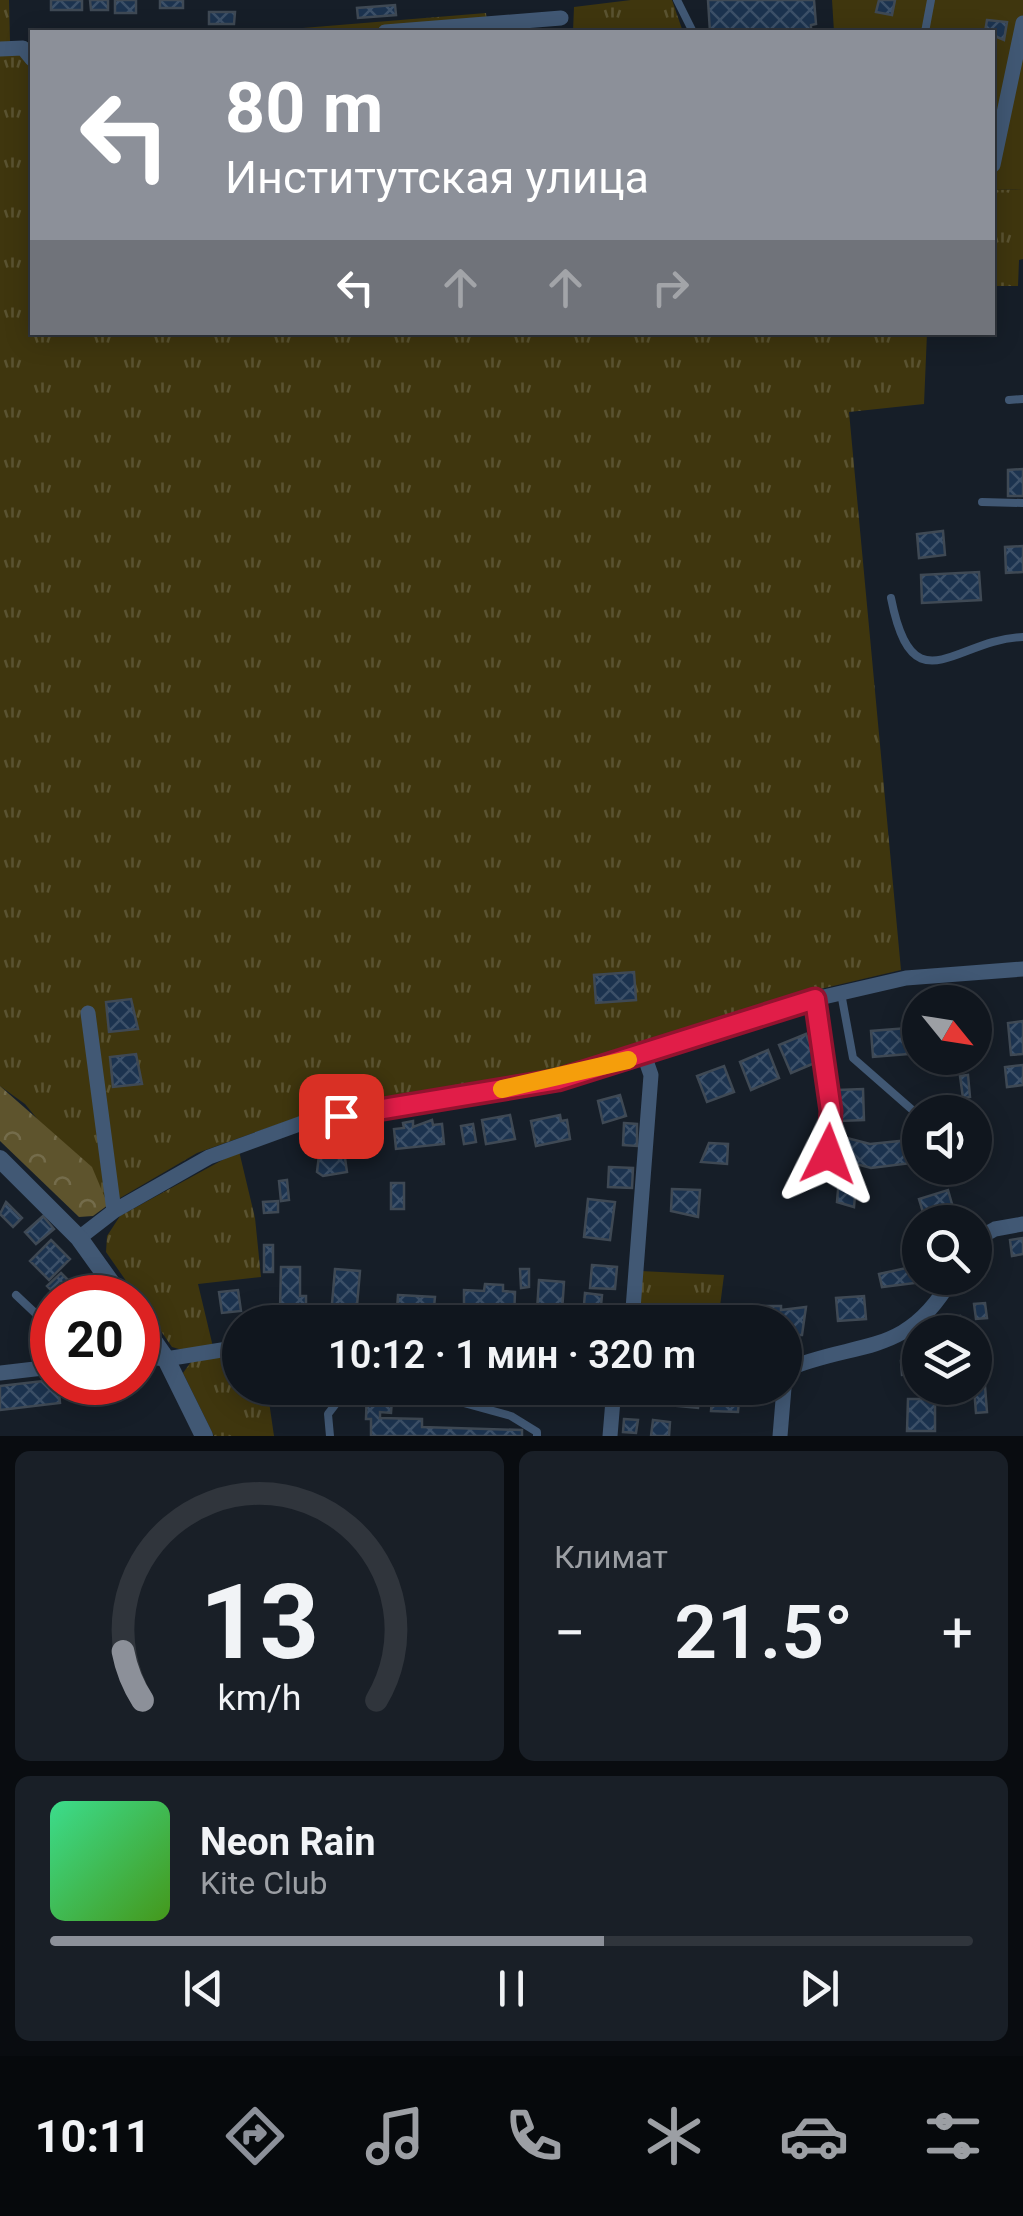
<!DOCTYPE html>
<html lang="ru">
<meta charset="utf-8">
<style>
:root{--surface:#10161e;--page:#191f27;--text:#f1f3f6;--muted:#9c9fa4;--line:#30353c;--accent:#8c9099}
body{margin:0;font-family:Roboto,sans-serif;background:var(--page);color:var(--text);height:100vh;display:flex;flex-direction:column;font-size:38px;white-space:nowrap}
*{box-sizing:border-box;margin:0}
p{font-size:32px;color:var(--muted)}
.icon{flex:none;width:55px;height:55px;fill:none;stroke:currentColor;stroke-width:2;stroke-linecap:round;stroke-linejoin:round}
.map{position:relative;height:1436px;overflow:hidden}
.sheet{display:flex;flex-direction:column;gap:15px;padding:15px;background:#090c10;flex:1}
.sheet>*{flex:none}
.hud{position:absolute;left:30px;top:30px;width:965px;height:305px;border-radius:0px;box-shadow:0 5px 25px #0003,0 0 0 2px var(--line);background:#8c9099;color:#fff;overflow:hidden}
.needle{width:65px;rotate:120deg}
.tools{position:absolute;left:902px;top:985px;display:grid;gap:20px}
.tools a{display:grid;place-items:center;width:90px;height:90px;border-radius:50%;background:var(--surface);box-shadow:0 5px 25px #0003,0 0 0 2px var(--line);font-size:50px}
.speed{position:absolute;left:30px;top:1275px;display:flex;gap:20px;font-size:50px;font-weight:700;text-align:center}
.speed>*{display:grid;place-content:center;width:130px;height:130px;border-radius:50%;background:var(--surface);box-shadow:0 5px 25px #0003,0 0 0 2px var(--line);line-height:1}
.speed .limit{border:15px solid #d22;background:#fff;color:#111}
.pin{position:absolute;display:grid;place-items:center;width:85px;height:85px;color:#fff;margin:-42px;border-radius:20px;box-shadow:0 5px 15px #0006}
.me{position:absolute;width:110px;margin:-55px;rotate:3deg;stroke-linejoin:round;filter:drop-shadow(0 0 8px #0008)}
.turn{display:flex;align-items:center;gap:35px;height:210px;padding:0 30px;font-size:45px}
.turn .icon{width:130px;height:130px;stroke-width:2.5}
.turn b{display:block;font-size:70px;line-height:85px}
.lanes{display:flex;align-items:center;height:95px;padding:0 30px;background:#0003;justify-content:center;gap:50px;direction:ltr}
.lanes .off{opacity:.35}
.big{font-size:75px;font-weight:600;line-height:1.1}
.sheet .card{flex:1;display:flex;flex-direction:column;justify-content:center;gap:15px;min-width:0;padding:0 35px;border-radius:15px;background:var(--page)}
.sheet .dial{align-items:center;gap:0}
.dial svg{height:260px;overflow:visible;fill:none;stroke:var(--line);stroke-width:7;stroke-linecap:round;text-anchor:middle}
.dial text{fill:var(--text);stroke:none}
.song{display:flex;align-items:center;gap:30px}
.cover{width:120px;height:120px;border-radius:15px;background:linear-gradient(135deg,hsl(150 70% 55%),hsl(100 70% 35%))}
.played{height:10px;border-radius:5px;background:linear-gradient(90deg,var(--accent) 60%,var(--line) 60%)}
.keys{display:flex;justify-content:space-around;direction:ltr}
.heat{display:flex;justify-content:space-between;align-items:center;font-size:55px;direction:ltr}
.sheet .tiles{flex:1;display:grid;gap:15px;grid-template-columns:1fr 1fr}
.card:last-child{grid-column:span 2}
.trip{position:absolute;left:222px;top:1305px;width:580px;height:100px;border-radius:50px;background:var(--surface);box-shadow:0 5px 25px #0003,0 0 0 2px var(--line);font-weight:600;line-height:100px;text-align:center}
.menu{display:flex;height:160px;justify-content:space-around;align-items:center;background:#06090c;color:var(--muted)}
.menu .icon{width:70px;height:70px}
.menu .current{color:var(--accent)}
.menu b{font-size:45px;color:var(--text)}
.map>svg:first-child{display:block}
.grass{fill:url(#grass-tufts)}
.forest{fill:url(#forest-crowns)}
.garden{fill:#3f360e}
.building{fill:url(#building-cross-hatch);stroke:#3f4954;stroke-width:2.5}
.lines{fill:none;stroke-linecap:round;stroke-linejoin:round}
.service{stroke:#415874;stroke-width:8}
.minor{stroke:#415874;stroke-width:15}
.tertiary{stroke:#415874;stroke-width:18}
.route-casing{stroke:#92132f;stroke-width:25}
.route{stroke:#e11d48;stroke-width:18}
.slow{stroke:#f59e0b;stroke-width:18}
</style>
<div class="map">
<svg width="1023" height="1436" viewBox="0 0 1023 1436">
<defs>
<pattern id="grass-tufts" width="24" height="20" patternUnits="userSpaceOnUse" patternTransform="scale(2.5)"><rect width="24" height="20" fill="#3f360e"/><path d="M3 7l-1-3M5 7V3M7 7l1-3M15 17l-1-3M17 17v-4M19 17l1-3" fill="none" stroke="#5a5331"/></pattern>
<pattern id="forest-crowns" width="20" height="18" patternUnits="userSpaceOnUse" patternTransform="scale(2.5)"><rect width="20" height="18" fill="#5e542d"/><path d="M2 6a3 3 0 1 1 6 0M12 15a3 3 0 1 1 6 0" fill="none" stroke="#746c4b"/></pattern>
<pattern id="building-cross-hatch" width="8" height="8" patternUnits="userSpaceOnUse" patternTransform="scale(2.5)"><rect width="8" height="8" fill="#1c334f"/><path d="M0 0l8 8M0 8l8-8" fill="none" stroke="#3c5068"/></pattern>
</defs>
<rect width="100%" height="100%" fill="#161e28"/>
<path class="grass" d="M0,0H9L10,42H32V332L927,333L924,404L849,412L901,970L812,991L546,1077L307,1114L197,1153L108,1205L25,1104L0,1086Z
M631,0H672L683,32H573L574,7Z
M486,13L488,32H254Z
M1023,189V259L1019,260L1018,286H993L992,190Z
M239,1151L255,1218L261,1277L198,1284L213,1347L186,1351L172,1347L106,1252L107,1236L120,1216Z
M640,1271L724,1275L718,1322H636Z
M240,1353V1388H267L274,1436H214L183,1373L193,1359Z"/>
<path class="forest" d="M0,1086L92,1167L108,1205L93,1216L79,1217L0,1141Z"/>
<path class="garden" d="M832,0H1023V189L993,190L992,32H834Z"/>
<path class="building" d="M51,0H82V10H51Z
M90,0H108V10H91Z
M115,0H136V13H115Z
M160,0H183V8H160Z
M708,0H814L816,24L811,25V32H710Z
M879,0H895L892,15L876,12Z
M395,5L396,15L358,18L357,8Z
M209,12H235L234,24H209Z
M987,20L1007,22L1004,40L985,32Z
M1023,469V496H1008V470Z
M943,531L945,555L919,558L917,534Z
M1023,546V572L1006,573L1005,547Z
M979,572L981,600L922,603L921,575Z
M634,972L636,1000L596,1003L594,975Z
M131,999L138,1029L109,1032L106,1002Z
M1023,1021V1054L1011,1055L1008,1023Z
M920,1027V1053L873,1057L871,1031Z
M806,1034L817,1062L791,1073L779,1045Z
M768,1050L779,1078L751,1090L740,1062Z
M136,1054L142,1084L113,1087L110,1057Z
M1023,1065V1085L1007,1087L1005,1067Z
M724,1066L734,1092L707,1102L697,1076Z
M968,1075L970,1097L963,1098L960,1076Z
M863,1089L864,1120L839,1121L838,1090Z
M620,1095L626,1116L603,1123L598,1101Z
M959,1100L960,1112H933L932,1102Z
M510,1115L515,1139L486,1144L482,1120Z
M560,1115L561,1121L567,1120L570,1139L536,1146L531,1121Z
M432,1120L433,1125L442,1124L444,1144L396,1149L394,1129L404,1128L403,1123L413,1121V1127Z
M624,1123L637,1124V1146L623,1145Z
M473,1124L476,1142L464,1144L461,1126Z
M843,1137L870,1144L920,1139V1162L871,1168L845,1161Z
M709,1143L728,1144L727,1164L701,1162Z
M343,1144L347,1172L323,1176L317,1172L320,1147Z
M609,1167L633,1168L632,1188L608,1187Z
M839,1178L856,1185L854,1207L837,1202Z
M287,1180L289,1200L281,1201L279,1181Z
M391,1183H404V1209H391Z
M672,1189L700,1190L698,1217L671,1211Z
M948,1190L956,1218L926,1222L919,1199Z
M588,1199L615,1202L610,1240L584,1237Z
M278,1201V1212L264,1213L263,1202Z
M6,1202L22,1218L13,1227L0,1214Z
M43,1216L54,1229L36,1244L25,1232Z
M1023,1238V1254L1012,1256L1010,1240Z
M51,1240L70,1259L49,1280L30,1261Z
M264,1245H273V1272H264Z
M592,1265L617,1267L615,1289L590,1288Z
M281,1267H300V1296H306V1310H280Z
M911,1267L915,1283L882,1287L879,1274Z
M335,1269L360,1271L356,1317L331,1315Z
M520,1269H529V1287L521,1288Z
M61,1273L79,1291L72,1298H59L47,1286Z
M539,1280L564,1282L562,1312L537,1310Z
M485,1284L503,1285V1291L515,1292L514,1320L477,1319L478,1311L464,1310V1290L484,1291Z
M238,1290L241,1311L222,1313L219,1292Z
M585,1293L602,1295L601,1306L584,1305Z
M398,1295L435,1297L433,1317L398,1315L397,1322L381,1321L382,1308L397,1309Z
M864,1296L866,1319L838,1321L836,1298Z
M985,1303L987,1318L976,1319L974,1304Z
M759,1306H781V1310L806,1307L802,1335H790L789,1357H785V1322H759Z
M610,1307L623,1309L621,1322H608Z
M722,1307L744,1310L743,1322H721Z
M960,1316L962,1332H952L950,1318Z
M913,1360L914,1374L902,1375L901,1361Z
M52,1380L58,1382L60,1403L0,1410V1386Z
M985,1386L987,1412L976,1413L974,1388Z
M367,1388H381L380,1400H392L391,1413L380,1412V1418L422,1419V1427L522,1430V1436H371V1419H366Z
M679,1388H700L698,1408L677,1406Z
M713,1388H740L738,1412L711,1411Z
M908,1399H935V1431H907Z
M624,1419L638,1420L636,1433L623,1432Z
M653,1420L670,1422L669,1436H651Z"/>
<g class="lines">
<path class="service" d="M677,0L693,32
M925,32L931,0
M1009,400L1023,399
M982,502L1023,503
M891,598C913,709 955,639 1023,637
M841,993L853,1058L917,1114
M815,999L831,1111L828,1154L837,1167
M16,1295L52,1329
M409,1388L511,1416L537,1432V1436
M330,1436L328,1414L348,1388"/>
<path class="minor" d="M385,32L561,18
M0,49L23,48L32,59
M993,165L1023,23
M88,1013L114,1211
M79,1238L114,1211L209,1157L305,1122L557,1080L815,999L906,978L1023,969
M975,1240L995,1229L1023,1224
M632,1322L651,1075L644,1055
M138,1356L166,1359L240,1347
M785,1370C858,1339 906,1359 952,1278
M0,1373L52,1367
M610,1436L614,1388
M780,1436L784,1388"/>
<path class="tertiary" d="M0,1159L79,1238L122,1298
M138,1319L166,1359L204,1436"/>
</g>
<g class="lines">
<defs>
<path id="route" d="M341,1116L558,1080L815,999L831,1111L828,1154"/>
</defs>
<use href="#route" class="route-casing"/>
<use href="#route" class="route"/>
<path class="slow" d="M502,1089L628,1060"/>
</g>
</svg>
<div class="tools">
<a><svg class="needle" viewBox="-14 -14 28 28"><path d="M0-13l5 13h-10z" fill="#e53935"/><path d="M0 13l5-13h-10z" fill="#9c9fa4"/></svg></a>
<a><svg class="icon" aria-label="sound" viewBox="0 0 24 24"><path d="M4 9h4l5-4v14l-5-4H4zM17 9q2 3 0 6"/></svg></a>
<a><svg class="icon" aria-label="search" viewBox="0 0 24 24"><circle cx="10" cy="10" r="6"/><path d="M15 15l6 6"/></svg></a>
<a><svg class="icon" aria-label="layers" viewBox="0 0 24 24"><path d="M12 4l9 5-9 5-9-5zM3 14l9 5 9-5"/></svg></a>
</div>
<div class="speed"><div class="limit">20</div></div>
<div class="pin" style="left:341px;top:1116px;background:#d93025"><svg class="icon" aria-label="arrive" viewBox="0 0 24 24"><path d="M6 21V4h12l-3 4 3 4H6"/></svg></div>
<svg class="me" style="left:828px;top:1154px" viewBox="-20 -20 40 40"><path d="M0-17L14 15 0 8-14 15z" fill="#e11d48" stroke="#fff" stroke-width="4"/></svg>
<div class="trip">10:12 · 1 мин · 320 m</div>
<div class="hud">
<div class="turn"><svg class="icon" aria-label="left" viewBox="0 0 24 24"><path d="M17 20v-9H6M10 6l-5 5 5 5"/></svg><div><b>80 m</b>Институтская улица</div></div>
<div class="lanes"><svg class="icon" aria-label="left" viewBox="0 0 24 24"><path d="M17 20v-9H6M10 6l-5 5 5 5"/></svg><svg class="icon off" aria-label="ahead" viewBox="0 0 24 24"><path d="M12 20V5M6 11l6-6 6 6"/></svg><svg class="icon off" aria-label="ahead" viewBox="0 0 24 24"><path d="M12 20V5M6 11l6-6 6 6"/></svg><svg class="icon off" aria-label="right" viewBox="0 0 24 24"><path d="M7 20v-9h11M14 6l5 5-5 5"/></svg></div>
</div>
</div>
<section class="sheet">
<div class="tiles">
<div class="card dial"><svg viewBox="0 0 100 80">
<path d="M14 69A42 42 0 1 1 86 69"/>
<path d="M14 69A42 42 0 0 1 8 54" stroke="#8c9099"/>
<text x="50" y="56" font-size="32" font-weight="700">13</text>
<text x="50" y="72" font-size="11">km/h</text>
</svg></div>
<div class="card"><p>Климат</p>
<div class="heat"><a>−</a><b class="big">21.5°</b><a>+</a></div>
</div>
<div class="card">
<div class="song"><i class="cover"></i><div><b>Neon Rain</b><p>Kite Club</p></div></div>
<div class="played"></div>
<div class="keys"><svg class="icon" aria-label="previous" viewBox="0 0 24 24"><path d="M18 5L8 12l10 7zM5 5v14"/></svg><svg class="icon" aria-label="pause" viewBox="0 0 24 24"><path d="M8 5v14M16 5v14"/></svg><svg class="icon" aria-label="next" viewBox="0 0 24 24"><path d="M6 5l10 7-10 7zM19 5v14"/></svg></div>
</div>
</div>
</section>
<nav class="menu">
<b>10:11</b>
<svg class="icon current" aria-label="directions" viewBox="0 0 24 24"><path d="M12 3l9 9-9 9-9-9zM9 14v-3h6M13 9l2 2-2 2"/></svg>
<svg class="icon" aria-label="music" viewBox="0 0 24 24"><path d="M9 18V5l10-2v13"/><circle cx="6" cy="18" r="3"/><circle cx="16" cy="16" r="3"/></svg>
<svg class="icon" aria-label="phone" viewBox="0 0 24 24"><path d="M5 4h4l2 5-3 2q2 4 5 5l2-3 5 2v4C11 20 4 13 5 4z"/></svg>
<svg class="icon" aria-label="climate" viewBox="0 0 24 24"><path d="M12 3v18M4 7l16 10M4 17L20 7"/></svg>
<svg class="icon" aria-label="car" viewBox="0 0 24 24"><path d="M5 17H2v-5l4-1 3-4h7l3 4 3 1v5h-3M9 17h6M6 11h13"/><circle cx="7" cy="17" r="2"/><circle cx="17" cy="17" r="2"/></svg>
<svg class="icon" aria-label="filters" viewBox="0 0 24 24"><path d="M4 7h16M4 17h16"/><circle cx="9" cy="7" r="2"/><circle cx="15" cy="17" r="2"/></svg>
</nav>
